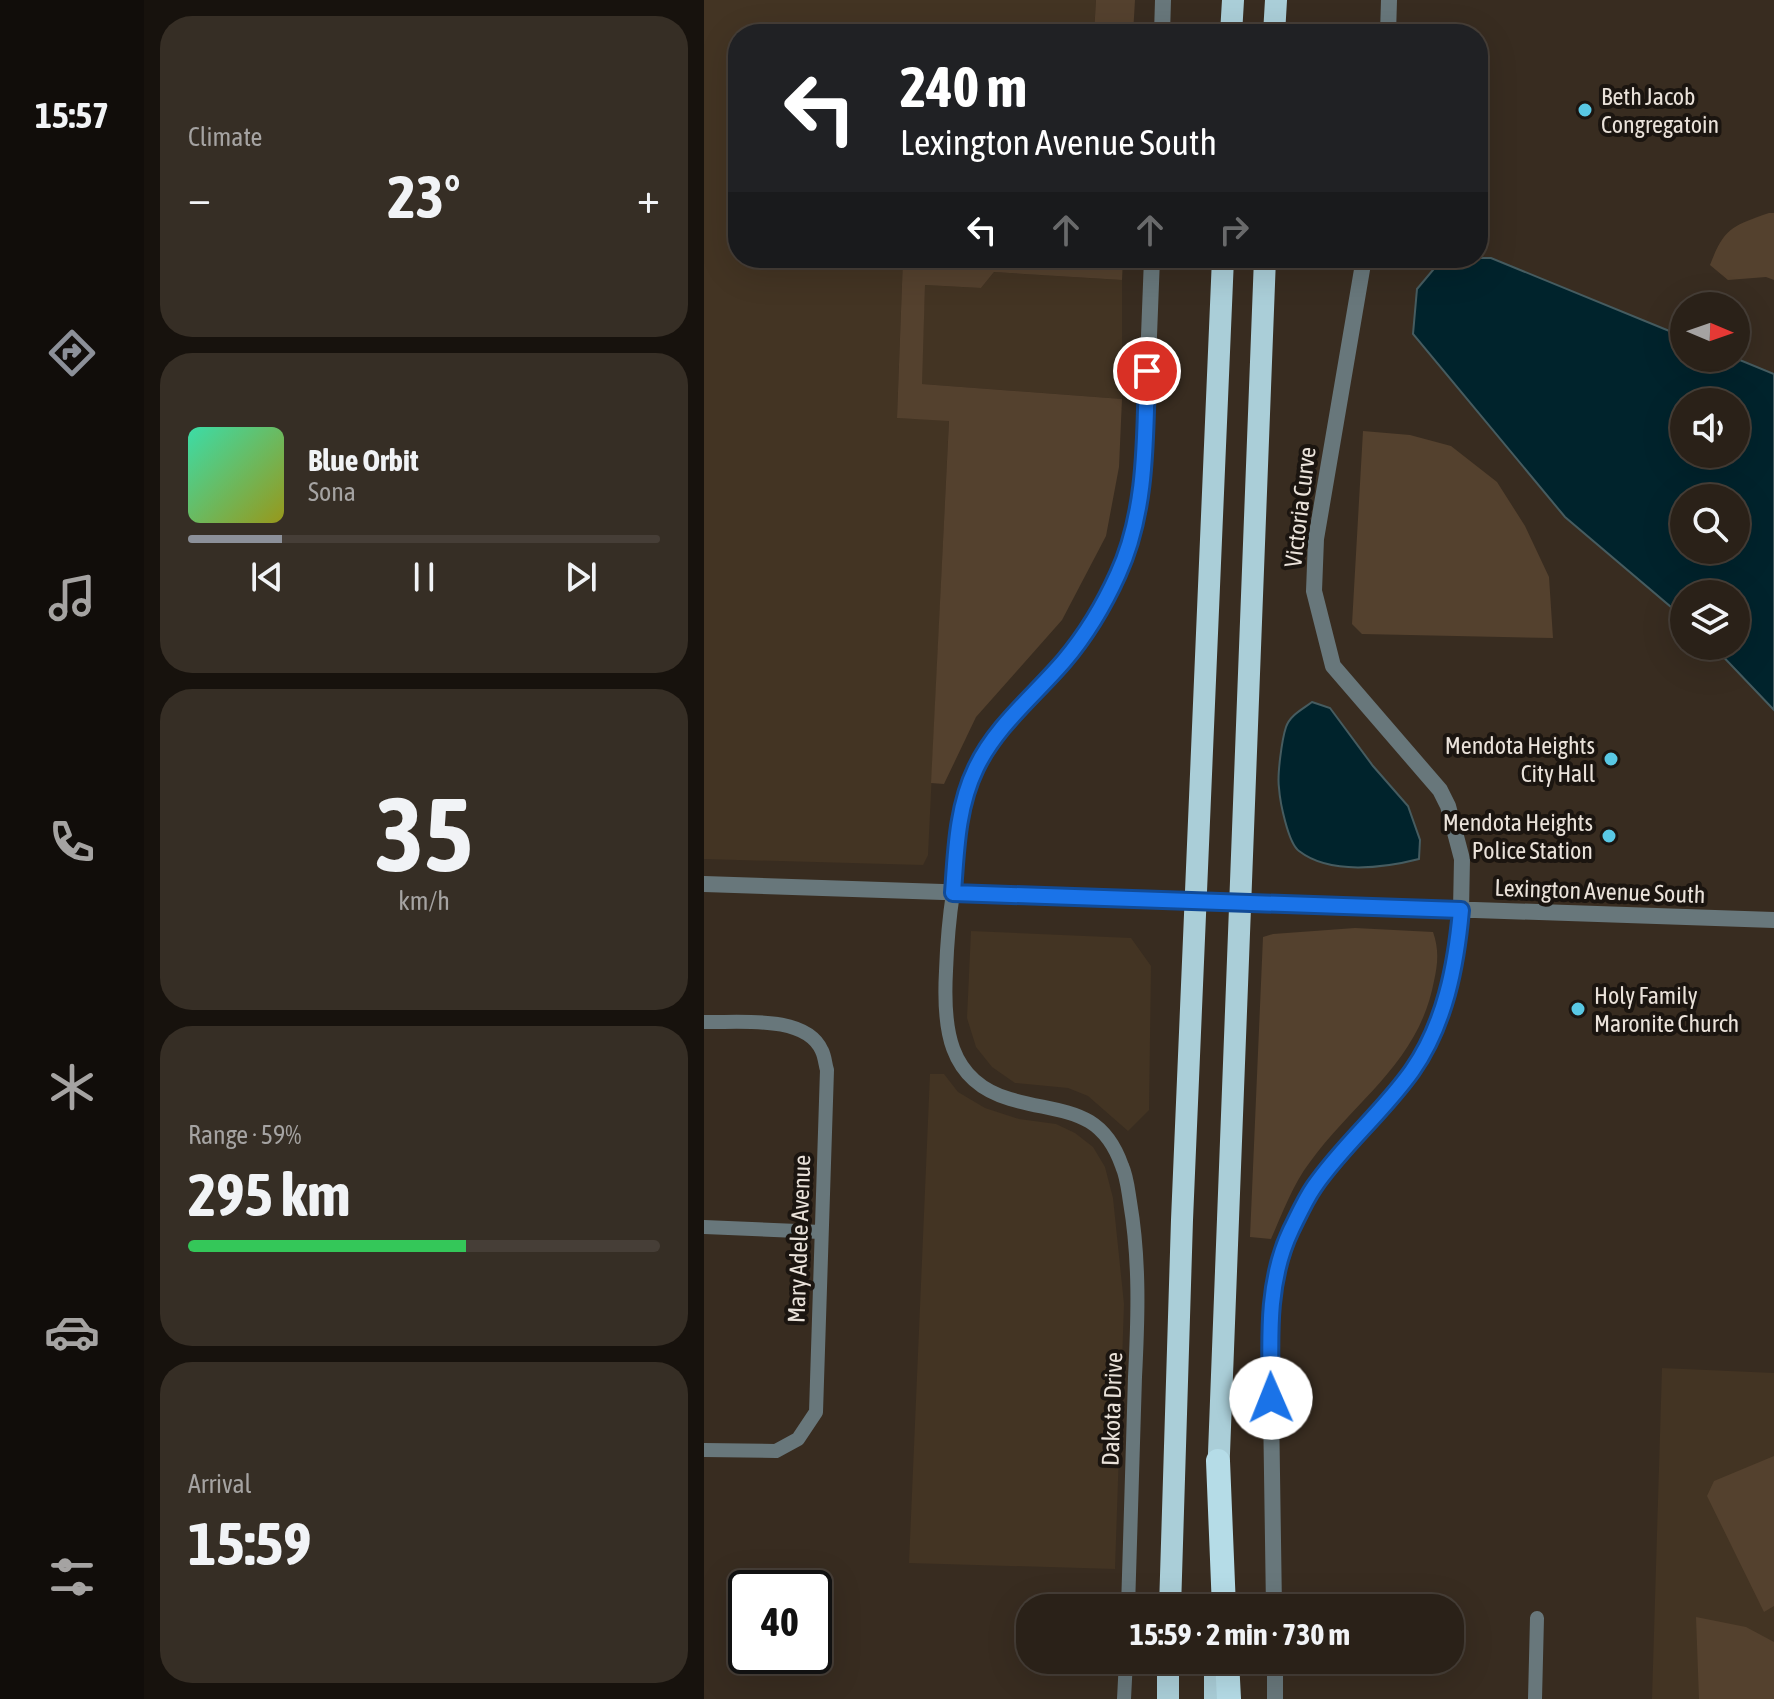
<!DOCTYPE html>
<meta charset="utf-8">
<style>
:root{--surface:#2a2118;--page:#362e25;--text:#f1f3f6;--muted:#a5a3a2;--line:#463e37;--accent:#8c9099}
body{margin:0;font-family:"Asap Condensed",sans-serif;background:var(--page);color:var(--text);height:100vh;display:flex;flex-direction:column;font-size:30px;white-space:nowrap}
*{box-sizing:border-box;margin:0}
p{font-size:26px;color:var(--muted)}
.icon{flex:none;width:44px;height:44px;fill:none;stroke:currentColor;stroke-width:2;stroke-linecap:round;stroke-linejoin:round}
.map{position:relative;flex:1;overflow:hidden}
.panel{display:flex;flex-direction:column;gap:16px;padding:16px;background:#17120d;width:560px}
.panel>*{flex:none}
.hud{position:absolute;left:24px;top:24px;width:760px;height:244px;border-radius:32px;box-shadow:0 8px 32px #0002,0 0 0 2px var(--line);background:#202124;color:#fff;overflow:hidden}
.needle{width:52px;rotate:92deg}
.fabs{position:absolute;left:966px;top:292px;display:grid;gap:16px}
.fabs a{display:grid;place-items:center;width:80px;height:80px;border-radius:50%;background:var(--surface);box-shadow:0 8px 32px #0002,0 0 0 2px var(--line);font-size:40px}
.speed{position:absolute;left:24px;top:1570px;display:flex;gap:16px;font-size:40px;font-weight:700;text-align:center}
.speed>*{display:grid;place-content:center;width:104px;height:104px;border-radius:50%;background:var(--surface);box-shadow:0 8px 32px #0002,0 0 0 2px var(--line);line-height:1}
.speed .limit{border:4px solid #111;border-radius:12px;background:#fff;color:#111}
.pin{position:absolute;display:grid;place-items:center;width:68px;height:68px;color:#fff;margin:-34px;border:4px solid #fff;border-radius:50%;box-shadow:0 2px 8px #0007}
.me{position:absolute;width:88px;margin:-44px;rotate:359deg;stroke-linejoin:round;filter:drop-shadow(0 0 6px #0008)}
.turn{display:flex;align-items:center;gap:28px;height:168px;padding:0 40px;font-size:36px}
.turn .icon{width:104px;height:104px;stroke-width:2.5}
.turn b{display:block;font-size:56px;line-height:68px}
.lanes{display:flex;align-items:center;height:76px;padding:0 40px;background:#0003;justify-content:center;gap:40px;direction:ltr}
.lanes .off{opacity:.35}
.big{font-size:60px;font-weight:700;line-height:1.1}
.panel .widget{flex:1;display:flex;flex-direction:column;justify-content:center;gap:12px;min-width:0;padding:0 28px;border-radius:32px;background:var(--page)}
.panel .dial{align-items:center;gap:0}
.dial b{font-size:104px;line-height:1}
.song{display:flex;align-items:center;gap:24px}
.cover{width:96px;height:96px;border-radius:12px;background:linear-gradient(135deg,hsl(160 70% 55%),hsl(60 70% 35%))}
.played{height:8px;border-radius:4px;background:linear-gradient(90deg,var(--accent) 20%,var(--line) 20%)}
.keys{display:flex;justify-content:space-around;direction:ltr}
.heat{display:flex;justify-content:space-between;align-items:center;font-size:44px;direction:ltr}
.charge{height:12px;border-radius:6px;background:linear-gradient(90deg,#34c759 59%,var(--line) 0)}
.trip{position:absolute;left:312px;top:1594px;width:448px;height:80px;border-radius:32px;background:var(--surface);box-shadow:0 8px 32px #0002,0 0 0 2px var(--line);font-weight:700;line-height:80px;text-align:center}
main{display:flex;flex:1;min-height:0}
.dock{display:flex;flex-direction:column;width:144px;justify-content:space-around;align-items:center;background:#110d0a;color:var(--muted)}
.dock .icon{width:56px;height:56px}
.dock .on{color:var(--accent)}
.dock b{font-size:36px;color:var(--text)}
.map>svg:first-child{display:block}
.built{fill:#433423}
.green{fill:#54412e}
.water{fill:#00232c;stroke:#465c60;stroke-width:2;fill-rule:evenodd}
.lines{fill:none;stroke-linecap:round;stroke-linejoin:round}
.minor{stroke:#68777b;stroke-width:14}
.tertiary{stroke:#68777b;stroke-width:16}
.trunk{stroke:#aaced8;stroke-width:22}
.motorway{stroke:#b5dce7;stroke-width:24}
.route-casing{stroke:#114b97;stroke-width:20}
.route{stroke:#1a73e8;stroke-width:14}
.poi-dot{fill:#59c8e4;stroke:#1b1510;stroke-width:3}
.labels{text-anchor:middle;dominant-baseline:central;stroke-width:8;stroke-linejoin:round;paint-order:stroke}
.poi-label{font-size:24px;fill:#eae2da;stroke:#1b1510;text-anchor:start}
.street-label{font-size:24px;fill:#eae2da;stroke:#1b1510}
</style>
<main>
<nav class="dock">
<b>15:57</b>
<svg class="icon on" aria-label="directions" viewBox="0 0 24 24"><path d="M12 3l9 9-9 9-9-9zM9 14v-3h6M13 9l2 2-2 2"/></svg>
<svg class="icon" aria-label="music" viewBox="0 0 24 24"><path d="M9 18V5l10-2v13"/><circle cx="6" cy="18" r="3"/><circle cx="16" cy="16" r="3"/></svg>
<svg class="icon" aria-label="phone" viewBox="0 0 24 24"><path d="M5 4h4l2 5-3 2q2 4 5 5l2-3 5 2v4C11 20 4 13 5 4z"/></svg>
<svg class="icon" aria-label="climate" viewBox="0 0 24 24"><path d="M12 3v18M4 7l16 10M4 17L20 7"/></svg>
<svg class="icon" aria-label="car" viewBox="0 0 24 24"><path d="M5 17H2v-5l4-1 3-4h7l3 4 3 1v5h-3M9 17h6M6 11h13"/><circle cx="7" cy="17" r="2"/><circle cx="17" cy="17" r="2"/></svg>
<svg class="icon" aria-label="filters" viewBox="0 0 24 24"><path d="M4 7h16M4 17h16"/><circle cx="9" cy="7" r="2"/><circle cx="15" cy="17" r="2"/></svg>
</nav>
<section class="panel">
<div class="widget"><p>Climate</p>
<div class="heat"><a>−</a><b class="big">23°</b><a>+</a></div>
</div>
<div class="widget">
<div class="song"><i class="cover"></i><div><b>Blue Orbit</b><p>Sona</p></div></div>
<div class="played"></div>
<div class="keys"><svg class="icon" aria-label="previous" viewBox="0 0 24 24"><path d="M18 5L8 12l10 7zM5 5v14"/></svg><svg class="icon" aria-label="pause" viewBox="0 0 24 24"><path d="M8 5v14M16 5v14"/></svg><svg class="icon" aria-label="next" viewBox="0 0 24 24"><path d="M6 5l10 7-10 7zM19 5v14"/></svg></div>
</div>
<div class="widget dial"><b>35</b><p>km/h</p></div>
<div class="widget"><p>Range · 59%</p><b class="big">295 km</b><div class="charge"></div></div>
<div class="widget"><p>Arrival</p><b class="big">15:59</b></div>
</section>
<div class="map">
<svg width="1070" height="1699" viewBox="0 0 1070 1699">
<rect width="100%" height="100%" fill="#382c20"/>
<path class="built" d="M0,0H392L390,34H34V258H199L193,418L245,420L224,855L219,865L0,859Z
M290,272L418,280V399L217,384L221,285L277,288Z
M267,931L427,938L447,966L445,1110L424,1131L384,1096L364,1088L311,1083L288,1067L272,1047L263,1018Z
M226,1074H240L254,1092L281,1108L315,1119L352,1124L371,1133L389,1147L401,1167L409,1198L420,1304L411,1569L205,1563Z
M958,1368L1070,1373V1699H948Z"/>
<path class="green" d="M392,0H431L429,34H390Z
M1065,213H1070V280L1062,277L1024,280L1006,265C1020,228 1028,226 1065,213Z
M199,258H419L418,280L290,272L277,288L221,285L218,384L418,399L415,467L402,536L358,620L272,717L240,784L227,783L245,421L193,418Z
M659,431L706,435L747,446L793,482L821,526L845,577L849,638L658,634L648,624Z
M651,928L729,932C735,949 734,963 730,981C715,1062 652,1099 606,1162C589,1184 578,1214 567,1239L546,1237L559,937L569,934Z
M1070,1456V1606L1060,1612L1003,1496L1010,1481Z
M992,1617L1042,1627L1070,1642V1699H995Z"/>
<path class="water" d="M739,258H787L980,337V358H1031L1070,374V710L1009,646H1032V594H980V618L861,517L709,334L713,289ZM980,402H1032V454H980ZM980,498H1032V550H980Z
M608,702L626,708L669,766L704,806L716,840L715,859C680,868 626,875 595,851C584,843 576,802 575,788C573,775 578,739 582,727C586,715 599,709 608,702Z"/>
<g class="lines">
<path class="minor" d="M249,893C245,919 243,944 242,971C239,1026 243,1081 306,1099C357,1114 397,1106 418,1166C423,1177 424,1190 426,1202C436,1261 434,1318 431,1377C429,1454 426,1531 424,1608
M0,1022C34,1023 102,1014 118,1051C121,1057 121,1064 123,1070L112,1412L94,1439L72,1451L0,1450
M0,1227L117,1232
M420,1699L422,1660
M831,1699L833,1618"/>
<path class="tertiary" d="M458,34L459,0
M684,34L685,0
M0,884L1070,920
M249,893L254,823L271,769L297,730L361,660L390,620L416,571L434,515L440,465L448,258
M570,1608L566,1338L570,1282L586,1233L610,1187L708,1071L731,1030L746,988L757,910L758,859L744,806L736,790L629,666L610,591L612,539L660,258
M571,1660V1699"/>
<path class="trunk" d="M527,34L529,0
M570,34L572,0
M514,1479L561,258
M466,1608L478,1220L519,258
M464,1699V1660
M511,1699V1660"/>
<path class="motorway" d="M514,1461L520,1608
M523,1660L525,1699"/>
</g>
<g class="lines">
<defs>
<path id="route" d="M443,371C441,438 443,511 414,574C400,605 382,635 360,661C330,696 292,726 272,768C253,807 252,851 249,893L757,910C752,966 741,1024 708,1071C679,1112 638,1146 610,1187C601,1200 594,1216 587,1230C562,1282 566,1342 567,1398"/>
</defs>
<use href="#route" class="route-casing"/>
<use href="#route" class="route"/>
</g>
<g class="poi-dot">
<circle cx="881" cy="110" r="8"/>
<circle cx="907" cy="759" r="8"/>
<circle cx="905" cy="836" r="8"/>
<circle cx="874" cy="1009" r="8"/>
</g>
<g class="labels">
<g class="poi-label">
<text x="897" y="96">Beth Jacob<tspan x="897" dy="28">Congregatoin</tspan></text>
<text x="891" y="745" text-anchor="end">Mendota Heights<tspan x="891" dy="28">City Hall</tspan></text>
<text x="889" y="822" text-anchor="end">Mendota Heights<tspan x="889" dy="28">Police Station</tspan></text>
<text x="890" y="995">Holy Family<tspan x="890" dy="28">Maronite Church</tspan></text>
</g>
<g class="street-label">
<text transform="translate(596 507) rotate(-83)">Victoria Curve</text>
<text transform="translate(896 891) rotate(2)">Lexington Avenue South</text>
<text transform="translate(95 1239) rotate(-88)">Mary Adele Avenue</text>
<text transform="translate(408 1409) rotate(-88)">Dakota Drive</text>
</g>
</g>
</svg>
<div class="fabs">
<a><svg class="needle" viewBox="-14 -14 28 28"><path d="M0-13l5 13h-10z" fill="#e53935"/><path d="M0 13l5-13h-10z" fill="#a5a3a2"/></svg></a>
<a><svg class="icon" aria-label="sound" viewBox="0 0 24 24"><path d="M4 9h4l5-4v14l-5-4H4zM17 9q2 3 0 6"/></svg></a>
<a><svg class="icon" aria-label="search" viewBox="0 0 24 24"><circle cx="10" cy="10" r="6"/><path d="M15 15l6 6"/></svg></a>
<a><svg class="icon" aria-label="layers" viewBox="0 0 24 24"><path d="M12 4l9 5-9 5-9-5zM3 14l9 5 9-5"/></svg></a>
</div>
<div class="speed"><div class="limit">40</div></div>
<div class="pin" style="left:443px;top:371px;background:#d93025"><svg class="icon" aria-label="arrive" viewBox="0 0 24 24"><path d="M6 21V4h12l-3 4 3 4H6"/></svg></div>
<svg class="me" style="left:567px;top:1398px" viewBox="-20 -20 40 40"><circle r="19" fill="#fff"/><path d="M0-13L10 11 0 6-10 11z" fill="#1a73e8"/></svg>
<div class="trip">15:59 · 2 min · 730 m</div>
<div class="hud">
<div class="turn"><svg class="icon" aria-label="left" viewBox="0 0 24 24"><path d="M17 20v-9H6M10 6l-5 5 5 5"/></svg><div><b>240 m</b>Lexington Avenue South</div></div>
<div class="lanes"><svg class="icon" aria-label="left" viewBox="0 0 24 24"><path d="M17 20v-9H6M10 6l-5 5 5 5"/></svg><svg class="icon off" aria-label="ahead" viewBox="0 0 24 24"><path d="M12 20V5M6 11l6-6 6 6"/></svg><svg class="icon off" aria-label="ahead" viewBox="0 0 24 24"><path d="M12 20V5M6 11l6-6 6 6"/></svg><svg class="icon off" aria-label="right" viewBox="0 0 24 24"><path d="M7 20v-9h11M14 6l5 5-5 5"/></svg></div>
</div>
</div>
</main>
